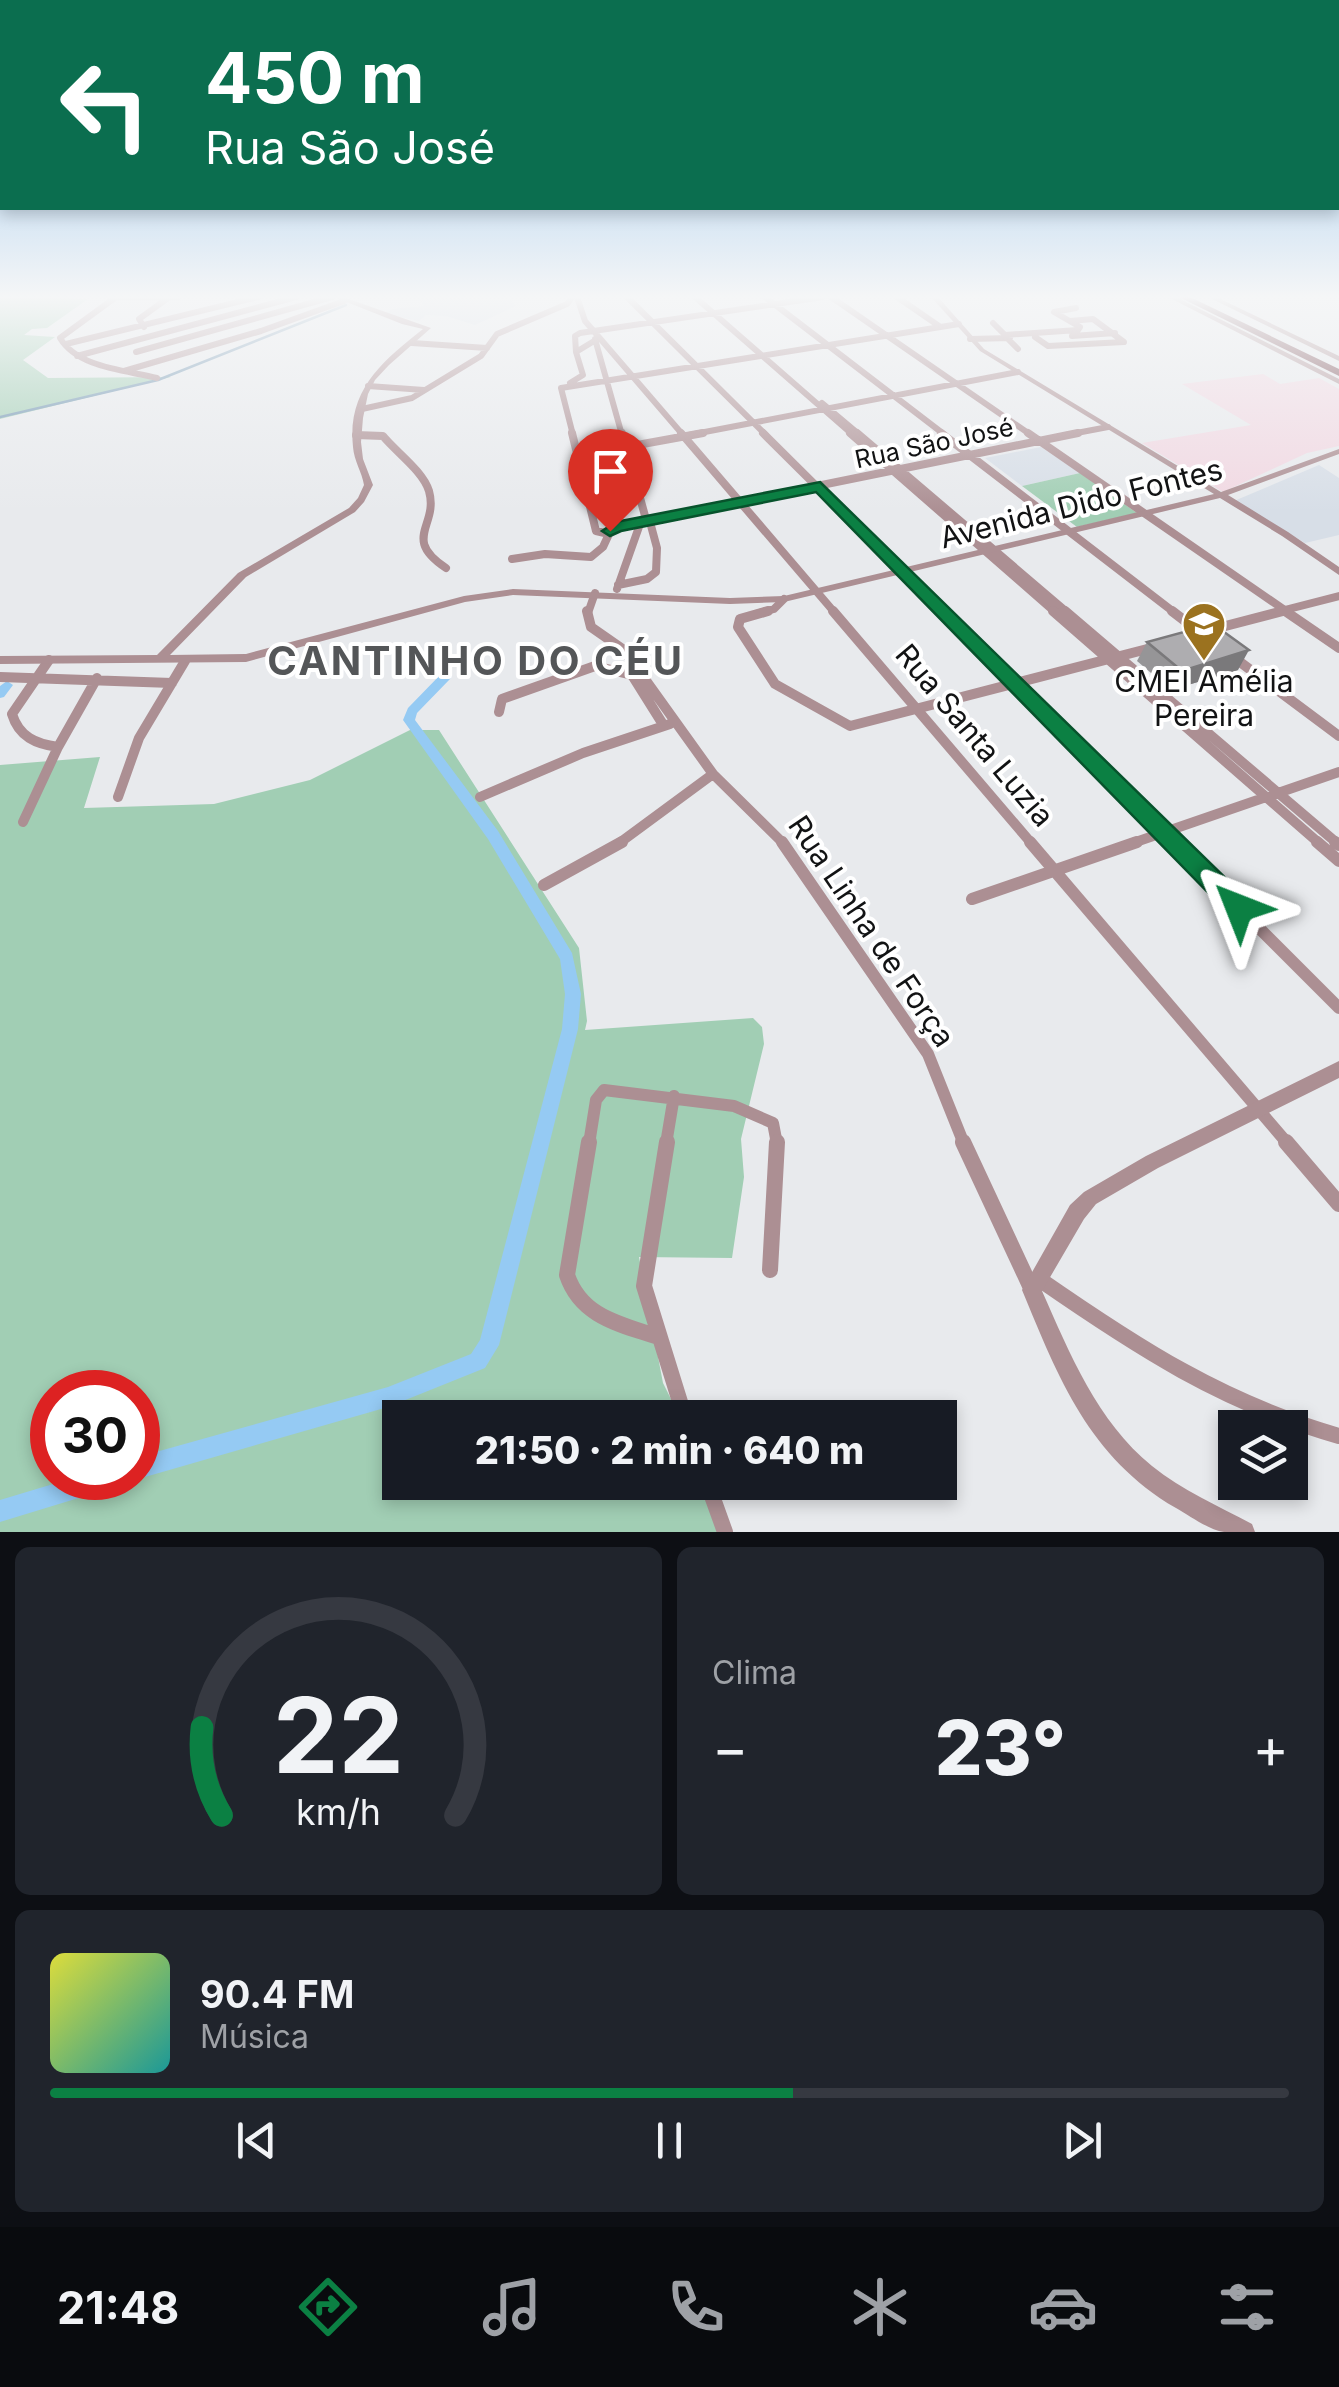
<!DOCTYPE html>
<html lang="pt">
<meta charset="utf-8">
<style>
:root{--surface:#171b24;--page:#20242c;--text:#f1f3f6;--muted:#9ea1a6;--line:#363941;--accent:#0b8043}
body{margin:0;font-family:Inter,sans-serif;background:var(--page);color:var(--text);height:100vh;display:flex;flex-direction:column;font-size:38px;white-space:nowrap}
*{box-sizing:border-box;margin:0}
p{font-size:32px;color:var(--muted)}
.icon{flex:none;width:55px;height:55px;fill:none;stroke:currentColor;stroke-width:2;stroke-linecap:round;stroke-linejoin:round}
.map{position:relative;height:1532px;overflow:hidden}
.side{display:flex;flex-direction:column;gap:15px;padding:15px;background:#0d0f14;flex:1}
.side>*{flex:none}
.top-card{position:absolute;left:0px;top:0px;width:1340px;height:210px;box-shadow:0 5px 15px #0003;background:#0b6e4f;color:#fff;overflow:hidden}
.controls{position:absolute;left:1218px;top:1410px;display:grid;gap:20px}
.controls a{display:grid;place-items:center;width:90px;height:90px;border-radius:0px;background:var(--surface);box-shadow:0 5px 15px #0003;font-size:50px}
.speed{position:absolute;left:30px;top:1370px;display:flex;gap:20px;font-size:50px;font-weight:700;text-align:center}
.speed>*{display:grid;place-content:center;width:130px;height:130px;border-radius:50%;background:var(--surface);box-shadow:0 5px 15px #0003;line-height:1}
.speed .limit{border:15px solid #d22;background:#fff;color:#111}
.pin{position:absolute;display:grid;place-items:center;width:85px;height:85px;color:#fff;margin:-102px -42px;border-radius:50% 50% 50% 0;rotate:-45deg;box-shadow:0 0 10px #0007}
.pin .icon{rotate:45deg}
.me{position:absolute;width:110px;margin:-55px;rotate:315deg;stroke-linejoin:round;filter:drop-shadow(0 0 8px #0008)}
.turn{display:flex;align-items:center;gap:35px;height:210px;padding:0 40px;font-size:45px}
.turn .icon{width:130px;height:130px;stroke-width:2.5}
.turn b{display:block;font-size:70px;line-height:85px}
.big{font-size:75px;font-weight:800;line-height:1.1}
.side .tile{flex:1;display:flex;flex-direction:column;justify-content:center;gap:15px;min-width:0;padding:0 35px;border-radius:15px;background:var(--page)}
.side .dial{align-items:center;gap:0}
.dial svg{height:260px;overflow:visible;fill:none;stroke:var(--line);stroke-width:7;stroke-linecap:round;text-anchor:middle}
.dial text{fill:var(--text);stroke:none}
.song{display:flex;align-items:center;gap:30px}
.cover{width:120px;height:120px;border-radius:15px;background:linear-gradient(135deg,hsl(60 70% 55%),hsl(180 70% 35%))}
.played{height:10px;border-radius:5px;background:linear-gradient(90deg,var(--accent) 60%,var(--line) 60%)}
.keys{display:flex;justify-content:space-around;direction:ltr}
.heat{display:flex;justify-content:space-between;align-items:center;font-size:55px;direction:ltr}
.side .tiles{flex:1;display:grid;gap:15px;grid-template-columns:1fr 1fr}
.tile:last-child{grid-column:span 2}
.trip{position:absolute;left:382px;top:1400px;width:575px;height:100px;border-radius:0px;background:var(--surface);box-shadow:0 5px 15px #0003;font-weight:800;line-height:100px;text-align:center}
.dock{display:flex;height:160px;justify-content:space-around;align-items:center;background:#090b0e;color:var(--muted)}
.dock .icon{width:70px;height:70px}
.dock .active{color:var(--accent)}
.dock b{font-size:45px;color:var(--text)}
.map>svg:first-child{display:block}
.built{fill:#d7dee7}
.industrial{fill:#f1d8e2}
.green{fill:#a1ceb4;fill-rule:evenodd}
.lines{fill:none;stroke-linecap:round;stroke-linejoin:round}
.stream{stroke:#6e93b0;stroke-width:2.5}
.canal{fill:#95caf3;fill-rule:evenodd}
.minor-far4{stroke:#ac8f93;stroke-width:6}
.minor-far3{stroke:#ac8f93;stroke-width:8}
.minor-far2{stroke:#ac8f93;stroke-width:10}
.minor-far1{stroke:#ac8f93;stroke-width:12}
.minor{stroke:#ac8f93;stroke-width:16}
.tertiary{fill:#ac8f93;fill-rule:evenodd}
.primary{fill:#75454d;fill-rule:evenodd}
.wall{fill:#969597}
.shaded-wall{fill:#7a797b}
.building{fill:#aeadb0;stroke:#7a797b;stroke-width:2.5}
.route{fill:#0b8043;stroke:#07532c;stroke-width:2.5}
.labels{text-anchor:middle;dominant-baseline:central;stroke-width:8;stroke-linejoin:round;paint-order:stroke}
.far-street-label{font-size:25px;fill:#121314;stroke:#fff}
.street-label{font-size:30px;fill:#121314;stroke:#fff}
.poi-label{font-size:30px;fill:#121314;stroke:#fff}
.district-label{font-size:40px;font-weight:bold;letter-spacing:2.5px;fill:#545658;stroke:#fff}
</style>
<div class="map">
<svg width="1339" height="1532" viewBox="0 0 1339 1532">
<rect width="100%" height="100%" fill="#e8eaed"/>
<path class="built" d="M418,298L512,300L516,306L475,325L446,316L426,315L419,321L385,314L392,309L424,306Z
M1041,447L1080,473L1022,486L985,458Z
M1319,465L1339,478V535L1305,543L1234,501Z"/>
<path class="industrial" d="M1263,374L1280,384L1319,378L1339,389V446L1307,453L1223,492L1142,443L1251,425L1182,384Z"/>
<path class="green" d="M0,297L88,299L47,328L32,329L24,335L55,337L23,360L48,378L171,377L0,419Z
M1080,473L1137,513L1077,527L1022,486Z
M410,730H439L579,948L587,1021L585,1030L753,1018L762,1027L764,1044L741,1139L744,1177L732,1258L639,1257L663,1383L680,1417L400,1418V1482L710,1483L730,1532H0V765L100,757L84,808L214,804L310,780ZM52,1392H138V1478H52Z"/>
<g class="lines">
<path class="stream" d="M0,417L158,380L346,305"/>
<path class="canal" d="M446,672L452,676L450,679L417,713L415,720L498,831L572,953L581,994L578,1029L499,1345L485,1368L388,1407L138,1479L134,1478H138V1457L388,1387L471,1354L480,1340L562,1029L565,994L560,959L488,839L403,720L408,708L442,673Z
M7,681L13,685L4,697L0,698V686Z
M73,1478H119L116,1486L108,1489L0,1522V1500Z"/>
<path class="minor-far4" d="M111,297H178
M116,297L60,338C78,368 125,370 157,378
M577,297L585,321L683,435
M627,297L766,435
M695,297L853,435
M765,297L945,435
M831,297L1031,435
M897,297L939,326
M993,323L1005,335L1078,330L1080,327L1054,312L1076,308
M144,327L139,319L168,298
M1072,336L1115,333
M1035,337L1048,346L1124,342L1093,319L1070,321
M1007,338L1018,349
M595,339L622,435
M970,339L1010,338
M412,343L487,348
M66,344L258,297
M136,352L332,297
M576,352L575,336L580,333L823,297
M77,356L296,297
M124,371L261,331L344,301
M570,383L583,375L576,352L599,338
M368,386L424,390
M561,388L573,435
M561,388L959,324
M822,403L860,435
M362,409L412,398L481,356L497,334L567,304L572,297
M356,435H369
M689,435L1018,372
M1066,435L1108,427"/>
<path class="minor-far3" d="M572,433L596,531L609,534L615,527L1078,433
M622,433L647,523
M681,433L835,613
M763,433L944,613
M850,433L1056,613
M857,433L1068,613
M941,433L1175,613
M1028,433L1289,613
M356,435L383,436C396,452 423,471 429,491C439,526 401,538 446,568
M577,456L703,433
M512,559L545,554L591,557L603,547L609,534
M618,585L647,579L656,572L657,548L650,522
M617,589L640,524
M588,613L595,593
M759,613L774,609L784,599
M1273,613L1339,596"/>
<path class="minor-far2" d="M587,611L591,627L624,650L713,774L784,844
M768,611L740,619L738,627L775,684L850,726L1155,647
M833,611L1032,844
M941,611L1175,844
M1053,611L1320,844
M1065,611L1338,844
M1172,611L1206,637
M1285,611L1339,648
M1210,630L1283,611
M1232,656L1339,736
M49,660L12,714C19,737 36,744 58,747
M0,677L172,683
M499,712L502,699L595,666L632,675L664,726
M118,797L139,738L185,661
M480,797L583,753L670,724
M23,822L58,747L97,678
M618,844L713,774
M1130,844L1339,772"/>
<path class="minor-far1" d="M782,842L928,1054L964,1144
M1030,842L1288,1144
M1173,842L1339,1008
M1317,842L1339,861
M1335,842L1339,845
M544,885L622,842
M972,899L1137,842
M589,1144L596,1100L604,1090L734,1106L773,1123L777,1144
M666,1144L674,1096"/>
<path class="minor" d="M589,1142L567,1275C581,1317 620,1324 658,1337
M667,1142L644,1286L685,1418
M963,1142L1032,1290
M1286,1142L1339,1204
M770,1270L777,1142
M1039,1279C1137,1347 1223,1403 1339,1436
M707,1482L725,1532"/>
<path class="tertiary" d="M334,297H343L431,328L389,365L375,380L368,394L363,418L361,442L363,459L373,485L364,502L355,512L246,577L170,655L246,654L464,596L513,589L730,598L784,596L1214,494L980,351L931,297H938L984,349L1221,492L1339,449V454L1228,495L1288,532L1339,567V575L1282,536L1220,498L784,602L730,604L513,595L465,602L246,662L0,664V656L157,655L238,573L349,508L358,498L364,485C362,472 354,461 353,447C347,389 383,361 423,329L402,324Z
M1168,297H1176L1339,379V384Z
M1208,297H1216L1339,356V361Z
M1339,1061V1078L1158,1168L1096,1204L1084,1219L1042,1291C1070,1354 1097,1421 1152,1466C1182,1490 1218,1506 1252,1524L1255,1532C1245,1532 1234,1532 1224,1532C1209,1530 1190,1516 1176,1508C1089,1457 1059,1379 1022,1290L1070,1205L1084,1192L1146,1156Z"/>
<path class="primary" d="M1179,297H1190L1339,369V376Z"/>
</g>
<path class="wall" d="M1147,642L1238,670L1171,690L1137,661Z"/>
<path class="shaded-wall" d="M1249,650L1238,670L1171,690L1182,671Z"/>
<path class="building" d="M1213,624L1249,650L1182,671L1147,642Z"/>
<linearGradient id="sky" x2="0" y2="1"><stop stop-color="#87bdec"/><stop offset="0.58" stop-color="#f5f6f7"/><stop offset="1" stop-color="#f5f6f7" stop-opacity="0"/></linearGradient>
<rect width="1339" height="512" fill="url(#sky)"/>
<path class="route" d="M820,482L1248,900L1252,908L1248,915L1239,919L1230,915L816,492L621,531L610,536L602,531L616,522Z"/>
<defs>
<symbol id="school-pin" viewBox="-11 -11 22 30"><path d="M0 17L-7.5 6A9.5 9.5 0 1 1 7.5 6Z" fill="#9b721f" stroke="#fff"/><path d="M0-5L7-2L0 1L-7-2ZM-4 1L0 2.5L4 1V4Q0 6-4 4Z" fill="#fff"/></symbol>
</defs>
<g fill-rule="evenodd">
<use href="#school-pin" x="1179" y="599" width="50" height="68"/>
</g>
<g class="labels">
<g class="far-street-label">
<text transform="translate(934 443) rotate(-12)">Rua São José</text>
</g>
<g class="street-label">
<text transform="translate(1081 503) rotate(-14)">Avenida Dido Fontes</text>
<text transform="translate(975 735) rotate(50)">Rua Santa Luzia</text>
<text transform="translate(872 931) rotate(56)">Rua Linha de Força</text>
</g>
<g class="poi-label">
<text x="1204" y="681">CMEI Amélia<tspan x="1204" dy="34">Pereira</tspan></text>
</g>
<g class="district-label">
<text x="476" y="660">CANTINHO DO CÉU</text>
</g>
</g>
</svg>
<div class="controls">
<a><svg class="icon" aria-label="layers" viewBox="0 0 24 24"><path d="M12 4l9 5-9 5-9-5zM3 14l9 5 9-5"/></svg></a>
</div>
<div class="speed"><div class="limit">30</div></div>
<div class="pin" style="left:610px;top:531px;background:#d93025"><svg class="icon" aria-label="arrive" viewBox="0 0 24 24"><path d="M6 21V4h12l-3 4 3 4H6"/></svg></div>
<svg class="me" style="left:1239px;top:908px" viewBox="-20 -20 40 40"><path d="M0-17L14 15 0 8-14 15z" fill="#0b8043" stroke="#fff" stroke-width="4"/></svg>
<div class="trip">21:50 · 2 min · 640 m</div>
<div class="top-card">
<div class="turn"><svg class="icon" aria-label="left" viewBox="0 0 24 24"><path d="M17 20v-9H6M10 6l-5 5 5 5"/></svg><div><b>450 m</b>Rua São José</div></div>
</div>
</div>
<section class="side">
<div class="tiles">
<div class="tile dial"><svg viewBox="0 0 100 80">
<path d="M14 69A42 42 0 1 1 86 69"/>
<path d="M14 69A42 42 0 0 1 8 42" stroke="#0b8043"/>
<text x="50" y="56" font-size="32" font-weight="700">22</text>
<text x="50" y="72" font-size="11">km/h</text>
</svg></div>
<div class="tile"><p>Clima</p>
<div class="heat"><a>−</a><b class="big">23°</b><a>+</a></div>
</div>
<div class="tile">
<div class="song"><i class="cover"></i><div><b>90.4 FM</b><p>Música</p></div></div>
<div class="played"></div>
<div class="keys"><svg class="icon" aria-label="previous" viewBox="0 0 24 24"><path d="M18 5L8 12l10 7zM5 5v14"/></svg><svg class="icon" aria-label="pause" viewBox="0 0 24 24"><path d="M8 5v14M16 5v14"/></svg><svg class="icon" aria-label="next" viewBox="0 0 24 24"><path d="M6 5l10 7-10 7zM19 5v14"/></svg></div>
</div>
</div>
</section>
<nav class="dock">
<b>21:48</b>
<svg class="icon active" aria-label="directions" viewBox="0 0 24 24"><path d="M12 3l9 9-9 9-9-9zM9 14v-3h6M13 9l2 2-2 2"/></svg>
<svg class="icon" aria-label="music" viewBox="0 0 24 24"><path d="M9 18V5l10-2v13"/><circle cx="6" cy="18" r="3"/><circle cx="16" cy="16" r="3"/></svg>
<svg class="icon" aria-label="phone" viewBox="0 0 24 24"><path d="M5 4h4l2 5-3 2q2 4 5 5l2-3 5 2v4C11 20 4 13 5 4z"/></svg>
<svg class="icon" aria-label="climate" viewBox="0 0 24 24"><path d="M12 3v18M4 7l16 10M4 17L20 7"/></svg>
<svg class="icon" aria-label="car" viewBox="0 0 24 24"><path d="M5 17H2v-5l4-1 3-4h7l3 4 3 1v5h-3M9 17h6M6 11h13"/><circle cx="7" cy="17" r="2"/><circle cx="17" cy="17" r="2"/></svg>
<svg class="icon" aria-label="filters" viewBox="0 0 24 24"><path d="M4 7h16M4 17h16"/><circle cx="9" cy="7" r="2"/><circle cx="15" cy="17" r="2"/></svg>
</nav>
